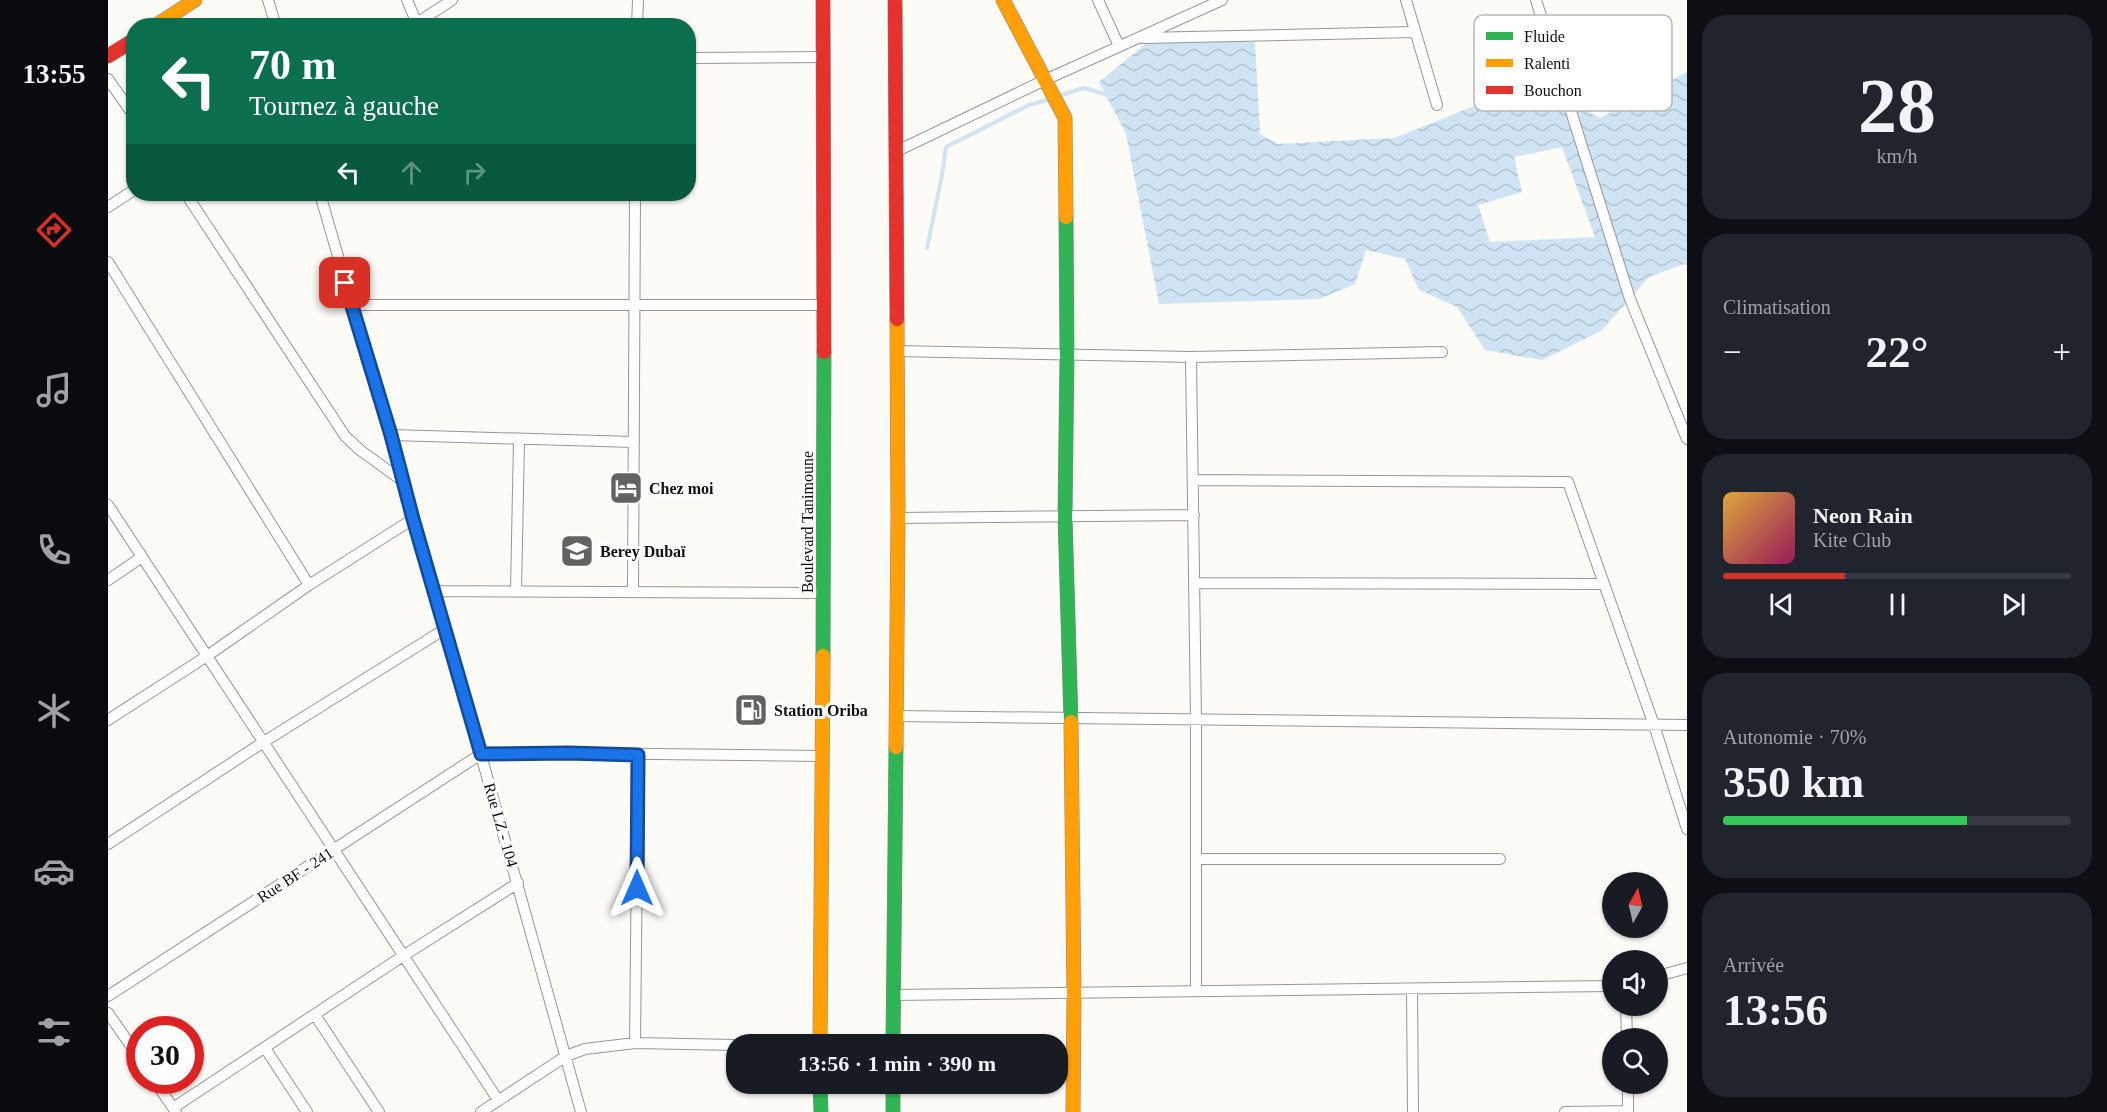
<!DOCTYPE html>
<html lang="fr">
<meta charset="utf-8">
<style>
:root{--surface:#171b24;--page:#20242c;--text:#f1f3f6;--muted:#9ea1a6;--line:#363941;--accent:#d93025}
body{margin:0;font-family:"Times New Roman",serif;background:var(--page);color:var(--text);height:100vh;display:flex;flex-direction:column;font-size:22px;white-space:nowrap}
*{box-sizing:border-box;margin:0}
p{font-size:20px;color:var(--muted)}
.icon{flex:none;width:33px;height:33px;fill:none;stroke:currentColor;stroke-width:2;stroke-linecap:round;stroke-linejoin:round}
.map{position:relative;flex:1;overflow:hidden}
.panel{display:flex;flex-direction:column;gap:15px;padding:15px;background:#0d0f14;width:420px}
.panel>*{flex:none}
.hud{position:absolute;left:18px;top:18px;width:570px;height:183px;border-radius:24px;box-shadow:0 2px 4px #0004;background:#0b6e4f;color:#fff;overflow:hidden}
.needle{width:39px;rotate:8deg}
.buttons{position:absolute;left:1494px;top:872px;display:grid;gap:12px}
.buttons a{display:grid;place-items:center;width:66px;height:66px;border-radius:50%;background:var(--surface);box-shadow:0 2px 4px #0004;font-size:30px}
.speed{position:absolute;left:18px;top:1016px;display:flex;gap:12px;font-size:30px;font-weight:700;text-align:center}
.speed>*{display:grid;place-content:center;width:78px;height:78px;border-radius:50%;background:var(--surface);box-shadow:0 2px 4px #0004;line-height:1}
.speed .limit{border:9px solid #d22;background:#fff;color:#111}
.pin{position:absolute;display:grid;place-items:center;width:51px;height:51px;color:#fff;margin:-26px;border-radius:12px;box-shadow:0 3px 9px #0006}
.me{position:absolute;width:66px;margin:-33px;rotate:0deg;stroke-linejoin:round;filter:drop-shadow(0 0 4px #0008)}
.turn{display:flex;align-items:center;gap:21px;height:126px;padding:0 24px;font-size:27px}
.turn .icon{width:78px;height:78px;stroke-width:2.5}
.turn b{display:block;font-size:42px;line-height:51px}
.lanes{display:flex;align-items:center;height:57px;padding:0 24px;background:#0003;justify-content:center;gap:30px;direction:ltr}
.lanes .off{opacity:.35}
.big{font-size:45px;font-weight:700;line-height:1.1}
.panel .card{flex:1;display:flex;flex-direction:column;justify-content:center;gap:9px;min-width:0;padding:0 21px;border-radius:24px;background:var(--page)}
.panel .dial{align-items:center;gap:0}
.dial b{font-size:78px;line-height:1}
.song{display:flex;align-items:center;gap:18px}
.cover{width:72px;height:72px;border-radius:9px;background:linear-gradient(135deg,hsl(40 70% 55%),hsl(330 70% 35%))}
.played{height:6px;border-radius:3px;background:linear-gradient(90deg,var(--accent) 35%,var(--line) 35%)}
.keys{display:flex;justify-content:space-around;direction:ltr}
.heat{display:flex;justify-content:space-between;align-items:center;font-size:33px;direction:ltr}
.charge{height:9px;border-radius:4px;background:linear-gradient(90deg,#34c759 70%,var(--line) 0)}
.trip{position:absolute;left:618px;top:1034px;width:342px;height:60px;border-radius:24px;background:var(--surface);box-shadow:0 2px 4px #0004;font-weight:700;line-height:60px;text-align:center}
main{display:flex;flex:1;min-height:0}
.tab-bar{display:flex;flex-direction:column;width:108px;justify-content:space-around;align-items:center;background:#090b0e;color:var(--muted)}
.tab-bar .icon{width:42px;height:42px}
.tab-bar .current{color:var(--accent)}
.tab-bar b{font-size:27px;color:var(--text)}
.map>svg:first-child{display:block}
.water{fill:url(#water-waves);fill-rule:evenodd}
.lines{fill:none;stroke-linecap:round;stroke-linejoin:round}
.stream{stroke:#cee4f4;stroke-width:4}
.street-casing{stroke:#969694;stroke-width:12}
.fast-casing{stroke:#8d8c8a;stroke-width:15}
.slow-casing{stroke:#8d8c8a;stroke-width:15}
.jam-casing{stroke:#8d8c8a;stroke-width:15}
.street{stroke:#fffefe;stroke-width:10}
.fast{stroke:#30b455;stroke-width:14}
.slow{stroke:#ff9f0a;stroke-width:14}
.jam{stroke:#e5322d;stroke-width:14}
.route-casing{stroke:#114b97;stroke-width:15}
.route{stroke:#1a73e8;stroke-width:10}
.labels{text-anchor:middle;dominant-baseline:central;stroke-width:6;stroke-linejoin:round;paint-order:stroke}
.poi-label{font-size:16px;font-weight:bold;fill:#101010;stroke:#fff;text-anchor:start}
.street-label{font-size:16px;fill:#101010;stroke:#fff}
.key{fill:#fff;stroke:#b7b7b7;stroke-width:1.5}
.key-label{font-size:16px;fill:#101010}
</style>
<main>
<nav class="tab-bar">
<b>13:55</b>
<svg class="icon current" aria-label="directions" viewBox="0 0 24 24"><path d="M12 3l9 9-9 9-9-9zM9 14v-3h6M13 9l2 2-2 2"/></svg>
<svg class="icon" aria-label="music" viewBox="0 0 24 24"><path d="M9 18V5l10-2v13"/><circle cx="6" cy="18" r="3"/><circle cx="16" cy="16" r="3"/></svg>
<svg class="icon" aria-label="phone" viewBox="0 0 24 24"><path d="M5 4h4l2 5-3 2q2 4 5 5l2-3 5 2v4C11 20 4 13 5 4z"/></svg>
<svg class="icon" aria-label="climate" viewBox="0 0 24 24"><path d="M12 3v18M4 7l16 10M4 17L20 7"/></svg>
<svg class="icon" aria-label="car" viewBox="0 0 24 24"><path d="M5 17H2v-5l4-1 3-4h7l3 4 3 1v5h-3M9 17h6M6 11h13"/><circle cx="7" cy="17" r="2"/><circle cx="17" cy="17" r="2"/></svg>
<svg class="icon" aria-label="filters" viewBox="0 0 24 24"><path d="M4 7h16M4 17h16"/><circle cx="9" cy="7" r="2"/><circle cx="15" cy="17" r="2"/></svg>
</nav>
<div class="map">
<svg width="1579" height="1112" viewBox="0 0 1579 1112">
<defs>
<pattern id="water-waves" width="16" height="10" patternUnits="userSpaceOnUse" patternTransform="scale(1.5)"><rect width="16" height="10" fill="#cee4f4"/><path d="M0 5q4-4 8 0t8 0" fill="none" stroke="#b0c3d0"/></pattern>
</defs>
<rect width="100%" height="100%" fill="#fcfbf6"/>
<path class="water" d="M1041,41L1147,42L1152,134L1170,144L1286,138L1374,103L1461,102L1492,118L1579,72V265L1576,264L1541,277L1493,331L1434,360L1377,350L1349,307L1311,290L1297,259L1258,250L1247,284L1211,299L1051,304L1018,134L991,82ZM1454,147L1487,237L1382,242L1370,205L1414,192L1406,157Z"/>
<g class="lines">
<path class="stream" d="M950,96L976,88L1000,95
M819,248L834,175L838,147L921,105L942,99"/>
<defs>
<path id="street" d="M160,0L168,26
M299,0L310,26
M990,0L1011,46
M1298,0L1329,105
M1428,0L1522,299L1579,439
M309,23L344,0
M529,26L530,0
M1035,38L1307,32
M580,58L716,57
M0,79L26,116
M787,152L937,80L1114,0
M78,194L237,436L252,450L296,482
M212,194L327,591L473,1112
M0,207L26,190
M0,262L201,585
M243,305H714
M788,351L1083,357L1334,352
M1083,357L1088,720V991
M283,435L526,442
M1086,480L1460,482L1546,725L1579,829
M0,505L390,1100
M790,518L1086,515
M0,580L34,557
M1086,583L1494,584
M327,591L716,593
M408,591L411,440
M525,591L527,194
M787,716L1579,725
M0,720L99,656L201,585L305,519
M373,754L460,753L713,756
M0,844L154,743L337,629
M1088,859H1392
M1550,976L1579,968
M1304,989L1305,1112
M785,995L1504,986
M0,996L373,754
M1518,1005L1519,1038
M0,1013L32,1059
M207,1015L271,1112
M527,1043L530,755
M157,1048L199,1112
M46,1080L68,1112
M1520,1083V1112
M65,1108L295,956L410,883
M373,1112L458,1056L477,1049L527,1043L628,1045
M1457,1112L1520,1111"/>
<path id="fast" d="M958,217L959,355L957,516L963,722
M715,656L716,352
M785,1044L788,747
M712,1083L713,1112
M785,1083V1112"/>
<path id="slow" d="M895,0L957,118L958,217
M47,26L87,0
M963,722L966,993L965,1112
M788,747L790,518L789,319
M712,1044L715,656"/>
<path id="jam" d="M715,0L716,352
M787,0L789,319
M0,56L26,40"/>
</defs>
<use href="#street" class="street-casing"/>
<use href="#fast" class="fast-casing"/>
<use href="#slow" class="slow-casing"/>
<use href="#jam" class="jam-casing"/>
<use href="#street" class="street"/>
<use href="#fast" class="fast"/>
<use href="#slow" class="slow"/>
<use href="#jam" class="jam"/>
</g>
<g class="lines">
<defs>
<path id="route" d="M237,283L283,435L305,519L373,754L460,753L530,755L529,888"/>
</defs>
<use href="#route" class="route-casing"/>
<use href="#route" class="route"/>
</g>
<defs>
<symbol id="hotel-square" viewBox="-11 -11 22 22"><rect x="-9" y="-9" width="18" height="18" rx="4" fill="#636260" stroke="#fff"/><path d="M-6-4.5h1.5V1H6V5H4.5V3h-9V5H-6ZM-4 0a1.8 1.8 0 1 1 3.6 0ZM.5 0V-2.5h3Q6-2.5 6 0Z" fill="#fff"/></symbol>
<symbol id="school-square" viewBox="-11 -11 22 22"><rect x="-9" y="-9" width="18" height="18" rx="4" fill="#636260" stroke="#fff"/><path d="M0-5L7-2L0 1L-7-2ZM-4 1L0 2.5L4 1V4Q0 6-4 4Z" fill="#fff"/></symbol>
<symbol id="fuel-square" viewBox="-11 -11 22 22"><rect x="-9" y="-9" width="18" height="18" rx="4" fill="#636260" stroke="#fff"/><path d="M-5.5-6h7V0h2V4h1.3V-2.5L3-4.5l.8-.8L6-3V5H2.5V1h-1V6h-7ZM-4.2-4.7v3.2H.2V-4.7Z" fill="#fff"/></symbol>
</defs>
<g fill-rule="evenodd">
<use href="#hotel-square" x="499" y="469" width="38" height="38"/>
<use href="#school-square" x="450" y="532" width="38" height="38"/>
<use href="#fuel-square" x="624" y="691" width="38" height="38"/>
</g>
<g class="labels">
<g class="poi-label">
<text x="541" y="488">Chez moi</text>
<text x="492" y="551">Berey Dubaï</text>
<text x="666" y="710">Station Oriba</text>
</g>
<g class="street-label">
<text transform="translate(699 522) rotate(-90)">Boulevard Tanimoune</text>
<text transform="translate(393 825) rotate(74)">Rue LZ - 104</text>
<text transform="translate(187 875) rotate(-33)">Rue BF - 241</text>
</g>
</g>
<rect x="1366" y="15" width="198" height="96" rx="9" class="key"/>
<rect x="1378" y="32" width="27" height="8" fill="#30b455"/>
<rect x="1378" y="59" width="27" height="8" fill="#ff9f0a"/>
<rect x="1378" y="86" width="27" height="8" fill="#e5322d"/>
<g class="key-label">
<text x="1416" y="42">Fluide</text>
<text x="1416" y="69">Ralenti</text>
<text x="1416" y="96">Bouchon</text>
</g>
</svg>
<div class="buttons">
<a><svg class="needle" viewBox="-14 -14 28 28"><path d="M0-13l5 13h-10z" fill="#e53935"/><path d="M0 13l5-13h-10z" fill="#9ea1a6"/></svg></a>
<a><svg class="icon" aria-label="sound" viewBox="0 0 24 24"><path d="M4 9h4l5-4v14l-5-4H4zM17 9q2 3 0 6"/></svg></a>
<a><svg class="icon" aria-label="search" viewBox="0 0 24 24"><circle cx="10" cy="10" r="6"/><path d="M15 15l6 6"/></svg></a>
</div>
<div class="speed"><div class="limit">30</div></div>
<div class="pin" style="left:237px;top:283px;background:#d93025"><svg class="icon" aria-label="arrive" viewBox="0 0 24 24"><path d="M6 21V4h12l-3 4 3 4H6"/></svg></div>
<svg class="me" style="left:529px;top:888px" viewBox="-20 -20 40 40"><path d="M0-17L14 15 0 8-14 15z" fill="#1a73e8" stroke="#fff" stroke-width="4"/></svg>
<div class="trip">13:56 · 1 min · 390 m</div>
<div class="hud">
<div class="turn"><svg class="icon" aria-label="left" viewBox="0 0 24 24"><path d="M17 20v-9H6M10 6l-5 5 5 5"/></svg><div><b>70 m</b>Tournez à gauche</div></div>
<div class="lanes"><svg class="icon" aria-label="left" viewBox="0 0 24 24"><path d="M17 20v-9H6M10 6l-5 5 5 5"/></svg><svg class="icon off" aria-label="ahead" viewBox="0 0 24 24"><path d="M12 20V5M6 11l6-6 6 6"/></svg><svg class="icon off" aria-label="right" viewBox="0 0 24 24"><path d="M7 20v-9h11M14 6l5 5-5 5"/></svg></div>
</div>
</div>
<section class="panel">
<div class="card dial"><b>28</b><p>km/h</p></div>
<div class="card"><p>Climatisation</p>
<div class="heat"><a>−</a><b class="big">22°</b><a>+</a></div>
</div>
<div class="card">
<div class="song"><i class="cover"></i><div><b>Neon Rain</b><p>Kite Club</p></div></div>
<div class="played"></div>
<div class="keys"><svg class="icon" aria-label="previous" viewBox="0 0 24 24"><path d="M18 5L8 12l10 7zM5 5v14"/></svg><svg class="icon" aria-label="pause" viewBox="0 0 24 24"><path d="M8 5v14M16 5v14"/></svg><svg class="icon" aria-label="next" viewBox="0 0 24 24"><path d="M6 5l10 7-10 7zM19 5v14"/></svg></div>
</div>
<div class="card"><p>Autonomie · 70%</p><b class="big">350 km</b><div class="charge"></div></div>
<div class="card"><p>Arrivée</p><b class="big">13:56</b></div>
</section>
</main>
